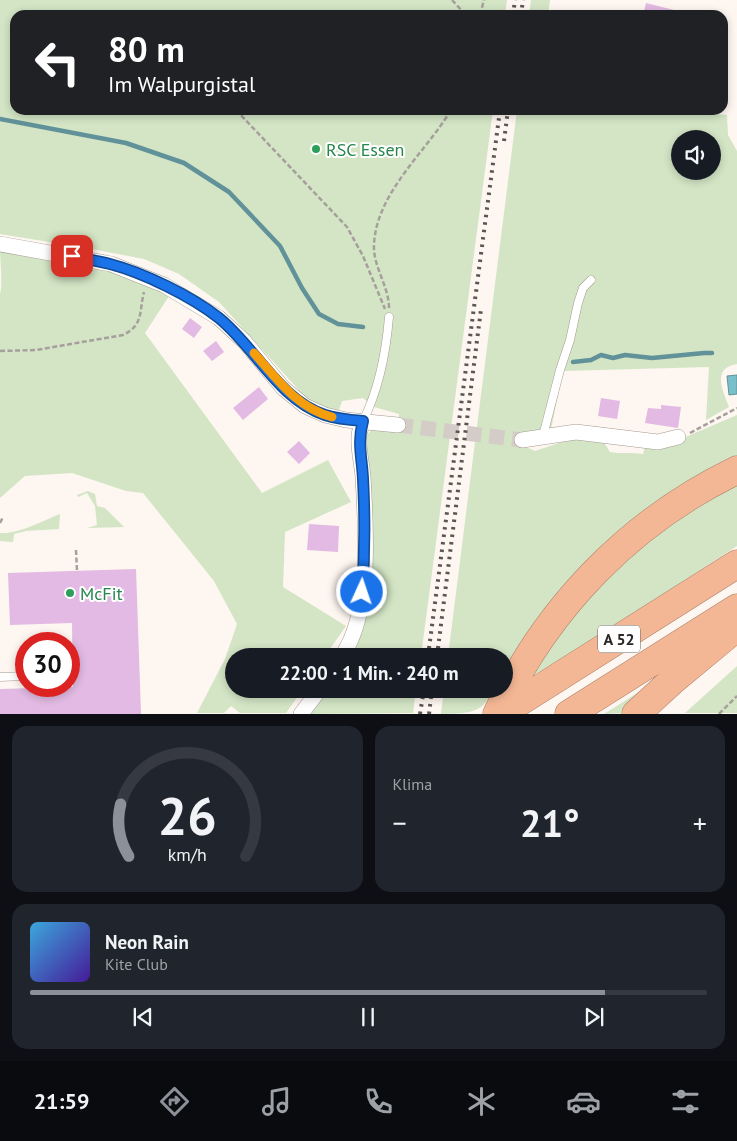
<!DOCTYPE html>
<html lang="de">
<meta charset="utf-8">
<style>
:root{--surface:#171b24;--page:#20242c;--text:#f1f3f6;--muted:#9ea1a6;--line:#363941;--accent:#8c9099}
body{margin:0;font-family:"PT Sans",sans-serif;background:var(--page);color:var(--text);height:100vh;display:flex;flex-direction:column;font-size:19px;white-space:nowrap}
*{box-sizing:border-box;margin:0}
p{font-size:16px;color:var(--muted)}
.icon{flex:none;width:28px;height:28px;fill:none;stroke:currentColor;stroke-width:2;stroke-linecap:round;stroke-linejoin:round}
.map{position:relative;height:714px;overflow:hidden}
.details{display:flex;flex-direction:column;gap:12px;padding:12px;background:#0d0f14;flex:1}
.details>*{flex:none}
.top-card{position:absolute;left:10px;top:10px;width:718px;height:105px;border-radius:15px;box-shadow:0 2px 8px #0003;background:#202124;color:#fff;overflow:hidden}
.tools{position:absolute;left:671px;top:130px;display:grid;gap:10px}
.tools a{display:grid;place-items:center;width:50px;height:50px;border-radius:50%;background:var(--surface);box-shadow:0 2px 8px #0003;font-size:25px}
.speed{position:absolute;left:15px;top:632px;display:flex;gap:10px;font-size:25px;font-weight:700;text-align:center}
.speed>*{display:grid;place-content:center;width:65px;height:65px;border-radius:50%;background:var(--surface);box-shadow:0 2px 8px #0003;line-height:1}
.speed .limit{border:8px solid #d22;background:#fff;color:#111}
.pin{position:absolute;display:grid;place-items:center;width:42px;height:42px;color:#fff;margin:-21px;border-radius:10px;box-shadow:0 2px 8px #0006}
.me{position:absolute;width:55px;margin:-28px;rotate:3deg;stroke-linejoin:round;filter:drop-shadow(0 0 4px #0008)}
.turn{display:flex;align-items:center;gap:18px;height:105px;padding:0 15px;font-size:22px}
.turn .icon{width:65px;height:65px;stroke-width:2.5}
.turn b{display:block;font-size:35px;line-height:42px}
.big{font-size:38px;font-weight:800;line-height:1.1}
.details .card{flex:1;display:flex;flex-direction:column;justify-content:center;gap:8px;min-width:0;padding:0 18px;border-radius:15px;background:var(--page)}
.details .dial{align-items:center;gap:0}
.dial svg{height:130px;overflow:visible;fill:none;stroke:var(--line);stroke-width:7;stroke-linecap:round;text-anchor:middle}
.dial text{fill:var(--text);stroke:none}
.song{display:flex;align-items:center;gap:15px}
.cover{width:60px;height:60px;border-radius:8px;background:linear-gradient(135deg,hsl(200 70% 55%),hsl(260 70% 35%))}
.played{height:5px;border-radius:2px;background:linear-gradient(90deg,var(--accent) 85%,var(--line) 85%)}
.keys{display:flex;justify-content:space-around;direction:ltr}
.heat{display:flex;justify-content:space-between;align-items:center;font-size:28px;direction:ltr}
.details .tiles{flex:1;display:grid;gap:12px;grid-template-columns:1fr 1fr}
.card:last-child{grid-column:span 2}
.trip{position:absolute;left:225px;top:648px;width:288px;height:50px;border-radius:25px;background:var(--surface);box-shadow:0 2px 8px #0003;font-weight:800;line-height:50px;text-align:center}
.dock{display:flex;height:80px;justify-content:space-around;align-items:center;background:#090b0e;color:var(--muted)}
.dock .icon{width:35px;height:35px}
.dock .on{color:var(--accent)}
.dock b{font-size:22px;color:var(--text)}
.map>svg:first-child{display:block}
.green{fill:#d3e5c5;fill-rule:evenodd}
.water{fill:#7ac0cb;stroke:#629299}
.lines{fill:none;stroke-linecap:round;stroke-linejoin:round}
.stream{stroke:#629299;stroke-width:4.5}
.building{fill:#e2bae3}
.street-tunnel{stroke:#d4ccc7;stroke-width:15;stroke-dasharray:15 8;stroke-linecap:butt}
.lane-casing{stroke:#a49b94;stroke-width:9}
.street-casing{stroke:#a49b94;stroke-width:16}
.highway-casing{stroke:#ad846d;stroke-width:29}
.path{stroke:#a69f9b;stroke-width:2.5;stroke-dasharray:5 2.5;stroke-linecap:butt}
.lane{stroke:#fff;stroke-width:8}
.street{stroke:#fff;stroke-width:15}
.highway{stroke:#f4b795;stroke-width:28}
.rail{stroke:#5b5652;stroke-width:4;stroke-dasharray:2.5 5;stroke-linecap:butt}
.route-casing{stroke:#114b97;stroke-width:12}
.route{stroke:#1a73e8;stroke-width:9}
.slow{stroke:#f59e0b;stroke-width:9}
.leisure-dot{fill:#2e9e5b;stroke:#fff;stroke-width:2}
.labels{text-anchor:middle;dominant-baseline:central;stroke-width:4;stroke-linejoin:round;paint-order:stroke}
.shield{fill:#fff;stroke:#6a6765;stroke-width:1}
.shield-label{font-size:16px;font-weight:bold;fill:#2a2623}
.leisure-label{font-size:18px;fill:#27864d;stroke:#fff;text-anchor:start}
</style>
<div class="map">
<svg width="737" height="714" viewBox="0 0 737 714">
<rect width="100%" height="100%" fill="#fef6f0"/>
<path class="green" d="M0,0H507L505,15H15V110H493L421,656H347L361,629L367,435L373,428L397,431L399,414L374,407L363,398L342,401L339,410L329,409L306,398L219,302L179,274L144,259L92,249L0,234Z
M531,0H550L548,15H529Z
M517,110H670L727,115L728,135L737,151V364C711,368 723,391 729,407L706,420L709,367L563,371L551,429L522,445L535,451L574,438L603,441L610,452C621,454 632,452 643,454L645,447L674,442L737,415V461L722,467L504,675V656H448ZM680,139H712V171H680Z
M0,249L72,257L173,290L145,333L262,493L328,460L351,502L285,532L283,587L346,626L325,656H234V689H303L286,713H240L231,706L224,713H197L225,659L237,624L214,581L143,493L126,491L72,473L25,476L0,498V293C3,288 0,258 0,249Z
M737,480V546L580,648L522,682L561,623L639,540Z
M88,491L95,494L97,506L105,508L124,527L87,528L97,525L95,506L87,493L78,497L77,495Z
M60,514L59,529L26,531L14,534L13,542L0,541V533C20,534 42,521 60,514Z
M737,666V713H685Z
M664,676L631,713L604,714Z
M325,689H416L413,713L306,714Z
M444,689H496C480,714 472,713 441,714Z"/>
<path class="water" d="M737,375V394L729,395L727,376Z"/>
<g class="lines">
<path class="stream" d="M0,119L126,143L184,163L229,192L280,246L302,288L319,314L338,324L363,327
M573,362L591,360L601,355L613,358L625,355L652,358L704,353H712"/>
</g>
<path class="building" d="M646,3L678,11V15H643Z
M190,318L202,327L194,338L182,329Z
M216,341L224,352L212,361L203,351Z
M259,387L268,399L243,420L233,408Z
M601,398L620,401L617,419L598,416Z
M661,405L681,407L678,428L645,423L648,408L661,409Z
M299,441L310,453L299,464L287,452Z
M309,524L339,526L338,552L307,550Z
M136,569L141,714H0V689L73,687L72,623L10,625L8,573Z"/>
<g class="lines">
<path class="street-tunnel" d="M398,425L522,440"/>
<defs>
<path id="lane" d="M363,421C379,389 386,353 389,317
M543,436L560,370L570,340L578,303L583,288L591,280
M0,677L26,676"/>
<path id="street" d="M0,244L111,264L164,285L219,318L244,341L283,388L305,406L325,415L346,420L398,425
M522,440L576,432L658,442L678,437
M342,656C372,613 366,529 363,477C362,464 358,449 359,436C359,431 362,426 363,421
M301,714L320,689"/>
<path id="highway" d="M497,714C547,607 631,521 737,470
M500,714L737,564
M569,714L737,608
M636,714L673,680L737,627"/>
</defs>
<use href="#lane" class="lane-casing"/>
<use href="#street" class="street-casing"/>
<use href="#highway" class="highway-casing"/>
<path class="path" d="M452,0L466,15
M480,15L484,0
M236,110L347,227L363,256L385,309
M389,308C389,286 373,267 374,245C376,193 426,152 451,110
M0,351L36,350L123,335C144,325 139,311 144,292
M690,433L737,408
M0,523L3,517
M76,550L77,571
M719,714L737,696"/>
<use href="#lane" class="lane"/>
<use href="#street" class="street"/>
<use href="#highway" class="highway"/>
<path class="rail" d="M513,15L515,0
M521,15L523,0
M504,141L508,110
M428,656L500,110
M437,656L481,309
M420,714L424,689
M429,714L432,689"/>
</g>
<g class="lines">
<defs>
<path id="route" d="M72,256C85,259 98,261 110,264C144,273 191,296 219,318C256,348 279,400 325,415C337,419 350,420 363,421C357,443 362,457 363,479C365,517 365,554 362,592"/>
</defs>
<use href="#route" class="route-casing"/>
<use href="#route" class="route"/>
<path class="slow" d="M254,353C277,379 297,408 332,417"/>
</g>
<g class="leisure-dot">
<circle cx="316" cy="149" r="5"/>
<circle cx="70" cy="593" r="5"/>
</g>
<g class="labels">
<rect class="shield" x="598" y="625.5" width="42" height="27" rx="4"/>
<g class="shield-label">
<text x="619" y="639">A 52</text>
</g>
<g class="leisure-label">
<text x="326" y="149">RSC Essen</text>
<text x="80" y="593">McFit</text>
</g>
</g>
</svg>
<div class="tools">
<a><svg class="icon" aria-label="sound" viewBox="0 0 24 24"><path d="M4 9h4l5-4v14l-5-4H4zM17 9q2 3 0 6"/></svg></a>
</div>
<div class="speed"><div class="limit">30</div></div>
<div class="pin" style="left:72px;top:256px;background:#d93025"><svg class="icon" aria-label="arrive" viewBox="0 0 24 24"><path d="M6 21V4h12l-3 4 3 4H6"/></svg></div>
<svg class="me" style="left:362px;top:592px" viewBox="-20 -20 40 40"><circle r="17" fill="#1a73e8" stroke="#fff" stroke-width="3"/><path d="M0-11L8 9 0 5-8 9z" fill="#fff"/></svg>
<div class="trip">22:00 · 1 Min. · 240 m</div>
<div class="top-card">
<div class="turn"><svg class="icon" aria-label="left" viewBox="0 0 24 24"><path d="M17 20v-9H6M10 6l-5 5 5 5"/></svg><div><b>80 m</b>Im Walpurgistal</div></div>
</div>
</div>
<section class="details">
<div class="tiles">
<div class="card dial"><svg viewBox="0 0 100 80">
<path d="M14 69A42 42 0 1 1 86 69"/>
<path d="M14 69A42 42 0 0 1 9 37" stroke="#8c9099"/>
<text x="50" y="56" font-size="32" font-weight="700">26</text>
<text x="50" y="72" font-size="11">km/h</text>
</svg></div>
<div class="card"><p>Klima</p>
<div class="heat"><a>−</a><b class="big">21°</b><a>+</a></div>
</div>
<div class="card">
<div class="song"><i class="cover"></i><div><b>Neon Rain</b><p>Kite Club</p></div></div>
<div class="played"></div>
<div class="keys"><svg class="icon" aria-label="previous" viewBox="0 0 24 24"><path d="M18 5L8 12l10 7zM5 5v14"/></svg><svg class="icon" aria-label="pause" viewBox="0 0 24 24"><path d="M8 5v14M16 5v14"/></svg><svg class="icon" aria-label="next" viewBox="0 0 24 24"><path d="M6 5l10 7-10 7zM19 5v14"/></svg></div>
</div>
</div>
</section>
<nav class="dock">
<b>21:59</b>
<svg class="icon on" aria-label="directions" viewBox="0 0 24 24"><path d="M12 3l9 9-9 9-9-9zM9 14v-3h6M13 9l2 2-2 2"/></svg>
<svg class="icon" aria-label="music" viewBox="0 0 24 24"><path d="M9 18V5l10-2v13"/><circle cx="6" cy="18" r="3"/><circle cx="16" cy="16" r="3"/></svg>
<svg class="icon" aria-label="phone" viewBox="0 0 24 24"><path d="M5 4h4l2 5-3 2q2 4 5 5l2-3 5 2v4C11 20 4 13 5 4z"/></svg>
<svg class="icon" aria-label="climate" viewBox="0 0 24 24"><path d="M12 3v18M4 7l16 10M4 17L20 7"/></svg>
<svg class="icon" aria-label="car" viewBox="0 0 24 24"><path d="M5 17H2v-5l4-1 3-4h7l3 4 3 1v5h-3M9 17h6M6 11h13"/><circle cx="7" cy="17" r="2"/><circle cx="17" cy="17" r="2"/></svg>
<svg class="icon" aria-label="filters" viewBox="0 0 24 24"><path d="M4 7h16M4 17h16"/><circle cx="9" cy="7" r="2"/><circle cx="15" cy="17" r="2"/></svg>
</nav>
